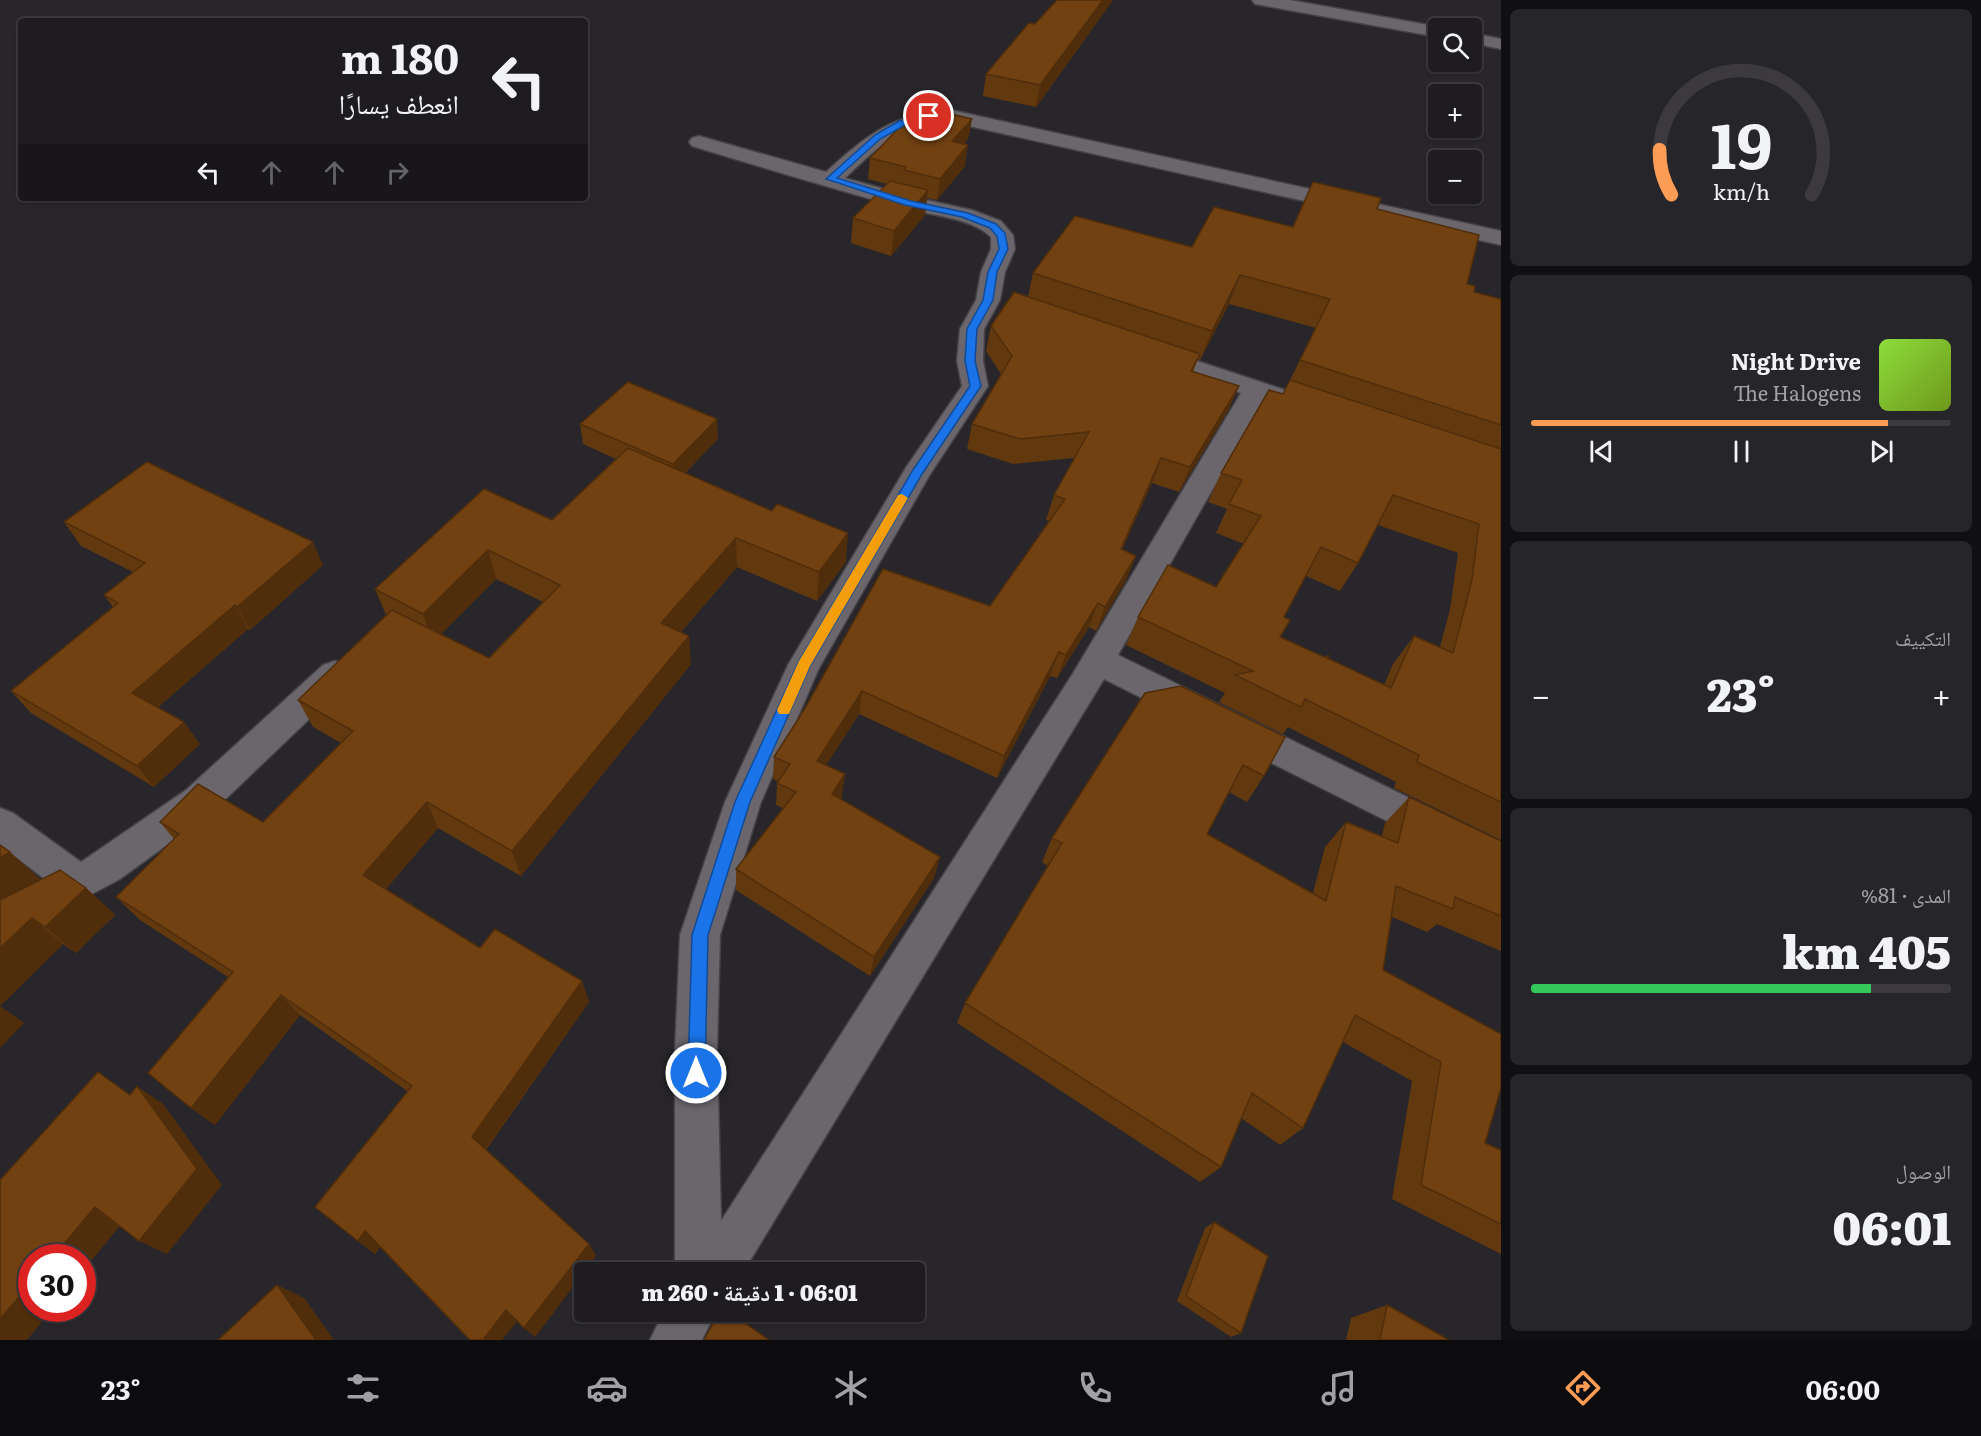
<!DOCTYPE html>
<html lang="ar">
<meta charset="utf-8">
<style>
:root{--surface:#1e1c20;--page:#262529;--text:#f1f3f6;--muted:#a1a1a5;--line:#3c3a3e;--accent:#fd9d55}
body{margin:0;font-family:Literata,"Noto Naskh Arabic",serif;background:var(--page);color:var(--text);direction:rtl;height:100vh;display:flex;flex-direction:column;font-size:22px;white-space:nowrap}
*{box-sizing:border-box;margin:0}
p{font-size:20px;color:var(--muted)}
.icon{flex:none;width:33px;height:33px;fill:none;stroke:currentColor;stroke-width:2;stroke-linecap:round;stroke-linejoin:round}
.map{position:relative;flex:1;overflow:hidden;direction:ltr}
.drawer{display:flex;flex-direction:column;gap:9px;padding:9px;background:#100f12;width:480px}
.drawer>*{flex:none}
.top-card{position:absolute;left:18px;top:18px;width:570px;height:183px;border-radius:6px;box-shadow:0 2px 4px #0004,0 0 0 2px var(--line);direction:rtl;background:#1e1c20;color:var(--text);overflow:hidden}
.fabs{position:absolute;left:1428px;top:18px;display:grid;gap:12px}
.fabs a{display:grid;place-items:center;width:54px;height:54px;border-radius:6px;background:var(--surface);box-shadow:0 2px 4px #0004,0 0 0 2px var(--line);font-size:30px}
.speed{position:absolute;left:18px;top:1244px;display:flex;gap:12px;font-size:30px;font-weight:700;text-align:center}
.speed>*{display:grid;place-content:center;width:78px;height:78px;border-radius:50%;background:var(--surface);box-shadow:0 2px 4px #0004,0 0 0 2px var(--line);line-height:1}
.speed .limit{border:9px solid #d22;background:#fff;color:#111}
.pin{position:absolute;display:grid;place-items:center;width:51px;height:51px;color:#fff;margin:-26px;border:3px solid #fff;border-radius:50%;box-shadow:0 2px 6px #0007}
.me{position:absolute;width:66px;margin:-33px;rotate:0deg;stroke-linejoin:round;filter:drop-shadow(0 0 4px #0008)}
.turn{display:flex;align-items:center;gap:21px;height:126px;padding:0 30px;font-size:27px}
.turn .icon{width:78px;height:78px;stroke-width:2.5}
.turn b{display:block;font-size:42px;line-height:51px}
.lanes{display:flex;align-items:center;height:57px;padding:0 30px;background:#0003;justify-content:center;gap:30px;direction:ltr}
.lanes .off{opacity:.35}
.big{font-size:45px;font-weight:800;line-height:1.1}
.drawer .tile{flex:1;display:flex;flex-direction:column;justify-content:center;gap:9px;min-width:0;padding:0 21px;border-radius:9px;background:var(--page)}
.drawer .dial{align-items:center;gap:0}
.dial svg{height:156px;overflow:visible;fill:none;stroke:var(--line);stroke-width:7;stroke-linecap:round;text-anchor:middle}
.dial text{fill:var(--text);stroke:none}
.song{display:flex;align-items:center;gap:18px}
.cover{width:72px;height:72px;border-radius:9px;background:linear-gradient(135deg,hsl(90 70% 55%),hsl(80 70% 35%))}
.played{height:6px;border-radius:3px;background:linear-gradient(90deg,var(--accent) 85%,var(--line) 85%)}
.keys{display:flex;justify-content:space-around;direction:ltr}
.heat{display:flex;justify-content:space-between;align-items:center;font-size:33px;direction:ltr}
.charge{height:9px;border-radius:4px;background:linear-gradient(90deg,#34c759 81%,var(--line) 0)}
.trip{position:absolute;left:574px;top:1262px;width:351px;height:60px;border-radius:6px;background:var(--surface);box-shadow:0 2px 4px #0004,0 0 0 2px var(--line);font-weight:800;line-height:60px;text-align:center;direction:rtl}
.tabs{display:flex;height:96px;justify-content:space-around;align-items:center;background:#0c0b0d;color:var(--muted)}
.tabs .icon{width:42px;height:42px}
.tabs .current{color:var(--accent)}
.tabs b{font-size:27px;color:var(--text)}
main{display:flex;flex:1;min-height:0}
.map>svg:first-child{display:block}
.lines{fill:none;stroke-linecap:round;stroke-linejoin:round}
.minor-casing{stroke:#444246;stroke-width:3}
.minor{fill:#6a666c;fill-rule:evenodd}
.wall{fill:#62380f;fill-rule:evenodd}
.shaded-wall{fill:#502e0c}
.building{fill:#724111;stroke:#502e0c;stroke-width:1.5;fill-rule:evenodd}
.route{fill:#1a73e8;stroke:#114b97;stroke-width:1.5}
.slow{fill:#f59e0b}
</style>
<main>
<section class="drawer">
<div class="tile dial"><svg viewBox="0 0 100 80">
<path d="M14 69A42 42 0 1 1 86 69"/>
<path d="M14 69A42 42 0 0 1 8 46" stroke="#fd9d55"/>
<text x="50" y="56" font-size="32" font-weight="700">19</text>
<text x="50" y="72" font-size="11">km/h</text>
</svg></div>
<div class="tile">
<div class="song"><i class="cover"></i><div><b>Night Drive</b><p>The Halogens</p></div></div>
<div class="played"></div>
<div class="keys"><svg class="icon" aria-label="previous" viewBox="0 0 24 24"><path d="M18 5L8 12l10 7zM5 5v14"/></svg><svg class="icon" aria-label="pause" viewBox="0 0 24 24"><path d="M8 5v14M16 5v14"/></svg><svg class="icon" aria-label="next" viewBox="0 0 24 24"><path d="M6 5l10 7-10 7zM19 5v14"/></svg></div>
</div>
<div class="tile"><p>التكييف</p>
<div class="heat"><a>−</a><b class="big">23°</b><a>+</a></div>
</div>
<div class="tile"><p>المدى · 81%</p><b class="big">405 km</b><div class="charge"></div></div>
<div class="tile"><p>الوصول</p><b class="big">06:01</b></div>
</section>
<div class="map">
<svg width="1501" height="1340" viewBox="0 0 1501 1340">
<rect width="100%" height="100%" fill="#28262a"/>
<g class="lines">
<defs>
<path id="minor" d="M1252,0H1290L1445,28H1438V37L1261,5L1255,4Z
M1472,33L1501,39V49L1472,43Z
M951,110L1501,231V245L951,122C900,125 881,144 845,178L913,197L972,210L1001,221L1013,235L1015,249L1005,272L1000,300L984,329L983,361L988,386L929,476L819,668L761,802L720,935L717,1051L721,1221L1072,675L1241,393L1143,359L1139,354L1143,349L1152,346L1161,349L1285,390L1289,396L1285,402L1276,404L1263,401L1118,655L1501,843V878L1104,679L743,1272H675V1051L680,935L725,802L788,665L907,466L962,386L957,361L960,329L976,300L981,272L991,249V237C971,217 926,215 900,207C830,188 761,167 692,146L689,142L692,138L699,136L826,172C867,135 893,113 951,110Z
M335,661L347,665L352,674L347,683L212,812L120,879L0,943V905L46,880L0,845V808L13,813L81,862L186,790L323,665Z
M664,1311H716L702,1340H650Z"/>
</defs>
<use href="#minor" class="minor-casing"/>
<use href="#minor" class="minor"/>
</g>
<path class="wall" d="M1113,0L1036,107L983,96L986,74L1035,24Z
M972,119L968,139L964,144L965,166L937,200L927,198L925,215L891,256L851,243L853,218L887,184L868,179L870,158Z
M1377,209L1467,284L1474,292L1501,299V840L1394,788L1396,782L1288,727L1283,734L1219,702L1225,693L1126,645L1138,617L1216,587L1244,544L1216,533L1227,509L1208,502L1221,473L1283,394L1316,328L1229,304L1200,360L1198,359L1193,372L1239,386L1228,411L1179,492L1152,483L1122,549L1136,556L1126,580L1096,631L1089,627L1057,678L1050,676L997,778L859,714L826,765L842,796L840,799L940,857L934,878L870,976L736,890V869L783,808L776,805L777,783L778,781L773,779L774,757L804,710L990,606L1049,521L1046,520L1054,495L1074,458L1013,464L967,449L972,424L1001,374L986,351L991,326L1028,297L1033,273L1192,247ZM1378,525L1458,553L1450,609L1440,647L1414,636L1393,664L1384,685L1280,637L1284,617L1306,576L1340,591L1358,563Z
M580,424L718,439L685,473L846,562L817,601L737,567L681,632L691,664L521,876L438,828L386,889L480,948L582,981L589,1002L486,1150L589,1244L596,1256L535,1337L517,1321L380,1247L375,1254L358,1241L407,1091L300,1015L215,1125L191,1108L228,977L140,920L116,897L174,839L160,822H263L341,743L313,727L298,700L386,615L375,589L552,520L616,459L583,444ZM496,579L543,602L489,658L441,634Z
M64,522L323,565L250,630L248,629L158,707L200,744L154,787L31,713L11,691L113,607L104,595L133,572L81,546Z
M1145,693L1264,776L1247,802L1229,792L1207,834L1313,893L1325,847L1346,822L1382,836L1385,823L1409,797L1501,841V951L1437,924L1427,932L1392,917L1383,970L1501,1034L1485,1143L1501,1150V1254L1392,1199L1412,1081L1343,1042L1303,1128L1280,1145L1241,1118L1221,1167L1200,1182L957,1023L965,1003L1048,866L1042,862L1052,838Z
M0,845L41,880L86,888L115,915L76,953L63,944L0,1006Z
M1214,1222L1241,1333L1231,1337L1177,1301L1205,1228Z
M1387,1305L1449,1340H1346L1351,1318Z"/>
<path class="shaded-wall" d="M1103,0H1113L1036,107L1040,85Z
M972,119L968,139L949,162L952,141Z
M968,145L965,166L937,200L940,179Z
M928,190L925,215L891,256L894,231Z
M1240,275L1229,304L1200,360L1212,331Z
M1239,386L1228,411L1179,492L1190,467Z
M717,419L718,439L674,484L673,464Z
M1161,458L1152,483L1112,573L1121,549Z
M848,533L846,562L817,601L819,572Z
M736,538L737,567L664,651L661,623Z
M313,542L323,565L250,630L237,607Z
M488,550L496,579L433,642L423,614Z
M1136,556L1126,580L1096,631L1105,607Z
M1098,603L1089,627L1057,678L1066,655Z
M235,605L248,629L149,715L132,693Z
M689,636L691,664L521,876L512,851Z
M1059,652L1050,676L997,778L1004,756Z
M862,691L859,714L815,783L817,761Z
M184,722L200,744L154,787L137,766Z
M845,774L842,796L830,816L832,794Z
M427,802L438,828L377,899L363,875Z
M10,852L41,880L0,902V858Z
M940,857L934,878L870,976L874,957Z
M86,888L115,915L76,953L45,927Z
M32,918L63,944L0,1006V948Z
M582,981L589,1002L483,1153L472,1137Z
M281,995L300,1015L215,1125L191,1108Z
M0,1006L24,1023L0,1048Z
M137,1086L163,1104L222,1185L167,1254L139,1241Z
M95,1207L124,1221L82,1272V1257H53Z
M365,1231L382,1244L375,1254L358,1241Z
M589,1244L596,1256L535,1337L524,1328Z
M32,1282V1308H53L27,1340H0V1319Z
M277,1285L304,1298L334,1340H316Z
M506,1310L518,1320L502,1340H483Z"/>
<path class="building" d="M1057,0H1103L1040,85L986,74L1029,23L1035,24Z
M925,108L972,119L952,141L968,145L940,179L904,170L906,167L870,158L915,111Z
M890,181L928,190L894,231L853,218Z
M1313,182L1381,198L1377,209L1479,235L1467,284L1475,286L1474,292L1501,299V425L1300,360L1330,299L1240,275L1212,331L1033,273L1075,216L1192,247L1214,207L1293,227Z
M1014,292L1200,354L1191,371L1239,386L1190,467L1161,458L1121,549L1136,556L1105,607L1098,603L1066,655L1059,652L1004,756L862,691L817,761L845,774L832,794L940,857L874,957L736,869L796,792L777,783L790,764L774,757L804,710L883,569L990,606L1065,499L1054,495L1089,432L1020,439L972,424L1012,356L991,326Z
M1290,380L1501,449V802L1417,762L1419,755L1305,699L1301,707L1235,675L1253,671L1138,617L1168,565L1216,587L1261,516L1229,504L1242,480L1221,473L1269,390L1283,394ZM1393,495L1479,524L1472,580L1453,653L1414,636L1391,688L1327,658L1329,656L1324,657L1280,637L1290,620L1284,617L1321,547L1358,563Z
M628,382L717,419L673,464L580,424Z
M628,448L772,511L777,504L848,533L819,572L736,538L661,623L689,636L512,851L427,802L363,875L480,948L495,929L582,981L472,1137L589,1244L524,1328L506,1310L483,1340H470L365,1231L358,1241L315,1207L412,1086L281,995L191,1108L148,1073L233,972L116,897L179,834L160,822L198,784L263,822L353,731L298,700L392,610L489,658L560,585L488,550L423,614L375,589L484,489L552,520Z
M147,462L313,542L237,607L235,605L132,693L184,722L137,766L11,691L118,603L104,595L145,563L64,522Z
M1181,686L1285,737L1264,776L1243,765L1207,834L1326,901L1346,822L1398,843L1409,797L1501,841V916L1455,897L1453,909L1396,886L1383,970L1501,1034V1088L1485,1143L1501,1150V1224L1421,1185L1441,1062L1355,1015L1303,1128L1252,1093L1221,1167L965,1003L1062,843L1052,838L1145,693Z
M0,845L10,852L0,858Z
M60,870L86,888L45,927L32,918L0,948V900Z
M98,1072L130,1095L137,1086L197,1169L139,1241L95,1207L53,1257H32V1282L0,1319V1180Z
M1214,1222L1268,1256L1241,1333L1186,1296Z
M277,1285L316,1340H218Z
M1387,1305L1449,1340H1380Z
M720,1311H728L769,1340H704Z"/>
<path class="route" d="M929,114L932,115V118L905,125L880,139L837,178L911,201L968,213L996,224L1005,233L1008,249L997,272L993,300L977,329L975,361L981,386L922,474L810,666L750,802L708,935L705,1073L703,1080L696,1082L690,1080L688,1073L692,935L735,802L799,661L913,470L970,386L965,361L967,329L983,300L988,272L999,249L997,236L990,228L962,217L905,205L826,179L875,135L899,121Z"/>
<path class="slow" d="M902,494L908,498L810,666L789,714H779L777,710L799,661L898,495Z"/>
</svg>
<div class="fabs">
<a><svg class="icon" aria-label="search" viewBox="0 0 24 24"><circle cx="10" cy="10" r="6"/><path d="M15 15l6 6"/></svg></a>
<a>+</a>
<a>−</a>
</div>
<div class="speed"><div class="limit">30</div></div>
<div class="pin" style="left:929px;top:116px;background:#d93025"><svg class="icon" aria-label="arrive" viewBox="0 0 24 24"><path d="M6 21V4h12l-3 4 3 4H6"/></svg></div>
<svg class="me" style="left:696px;top:1073px" viewBox="-20 -20 40 40"><circle r="17" fill="#1a73e8" stroke="#fff" stroke-width="3"/><path d="M0-11L8 9 0 5-8 9z" fill="#fff"/></svg>
<div class="trip">06:01 · 1 دقيقة · 260 m</div>
<div class="top-card">
<div class="turn"><svg class="icon" aria-label="left" viewBox="0 0 24 24"><path d="M17 20v-9H6M10 6l-5 5 5 5"/></svg><div><b>180 m</b>انعطف يسارًا</div></div>
<div class="lanes"><svg class="icon" aria-label="left" viewBox="0 0 24 24"><path d="M17 20v-9H6M10 6l-5 5 5 5"/></svg><svg class="icon off" aria-label="ahead" viewBox="0 0 24 24"><path d="M12 20V5M6 11l6-6 6 6"/></svg><svg class="icon off" aria-label="ahead" viewBox="0 0 24 24"><path d="M12 20V5M6 11l6-6 6 6"/></svg><svg class="icon off" aria-label="right" viewBox="0 0 24 24"><path d="M7 20v-9h11M14 6l5 5-5 5"/></svg></div>
</div>
</div>
</main>
<nav class="tabs">
<b>06:00</b>
<svg class="icon current" aria-label="directions" viewBox="0 0 24 24"><path d="M12 3l9 9-9 9-9-9zM9 14v-3h6M13 9l2 2-2 2"/></svg>
<svg class="icon" aria-label="music" viewBox="0 0 24 24"><path d="M9 18V5l10-2v13"/><circle cx="6" cy="18" r="3"/><circle cx="16" cy="16" r="3"/></svg>
<svg class="icon" aria-label="phone" viewBox="0 0 24 24"><path d="M5 4h4l2 5-3 2q2 4 5 5l2-3 5 2v4C11 20 4 13 5 4z"/></svg>
<svg class="icon" aria-label="climate" viewBox="0 0 24 24"><path d="M12 3v18M4 7l16 10M4 17L20 7"/></svg>
<svg class="icon" aria-label="car" viewBox="0 0 24 24"><path d="M5 17H2v-5l4-1 3-4h7l3 4 3 1v5h-3M9 17h6M6 11h13"/><circle cx="7" cy="17" r="2"/><circle cx="17" cy="17" r="2"/></svg>
<svg class="icon" aria-label="filters" viewBox="0 0 24 24"><path d="M4 7h16M4 17h16"/><circle cx="9" cy="7" r="2"/><circle cx="15" cy="17" r="2"/></svg>
<b>23°</b>
</nav>
